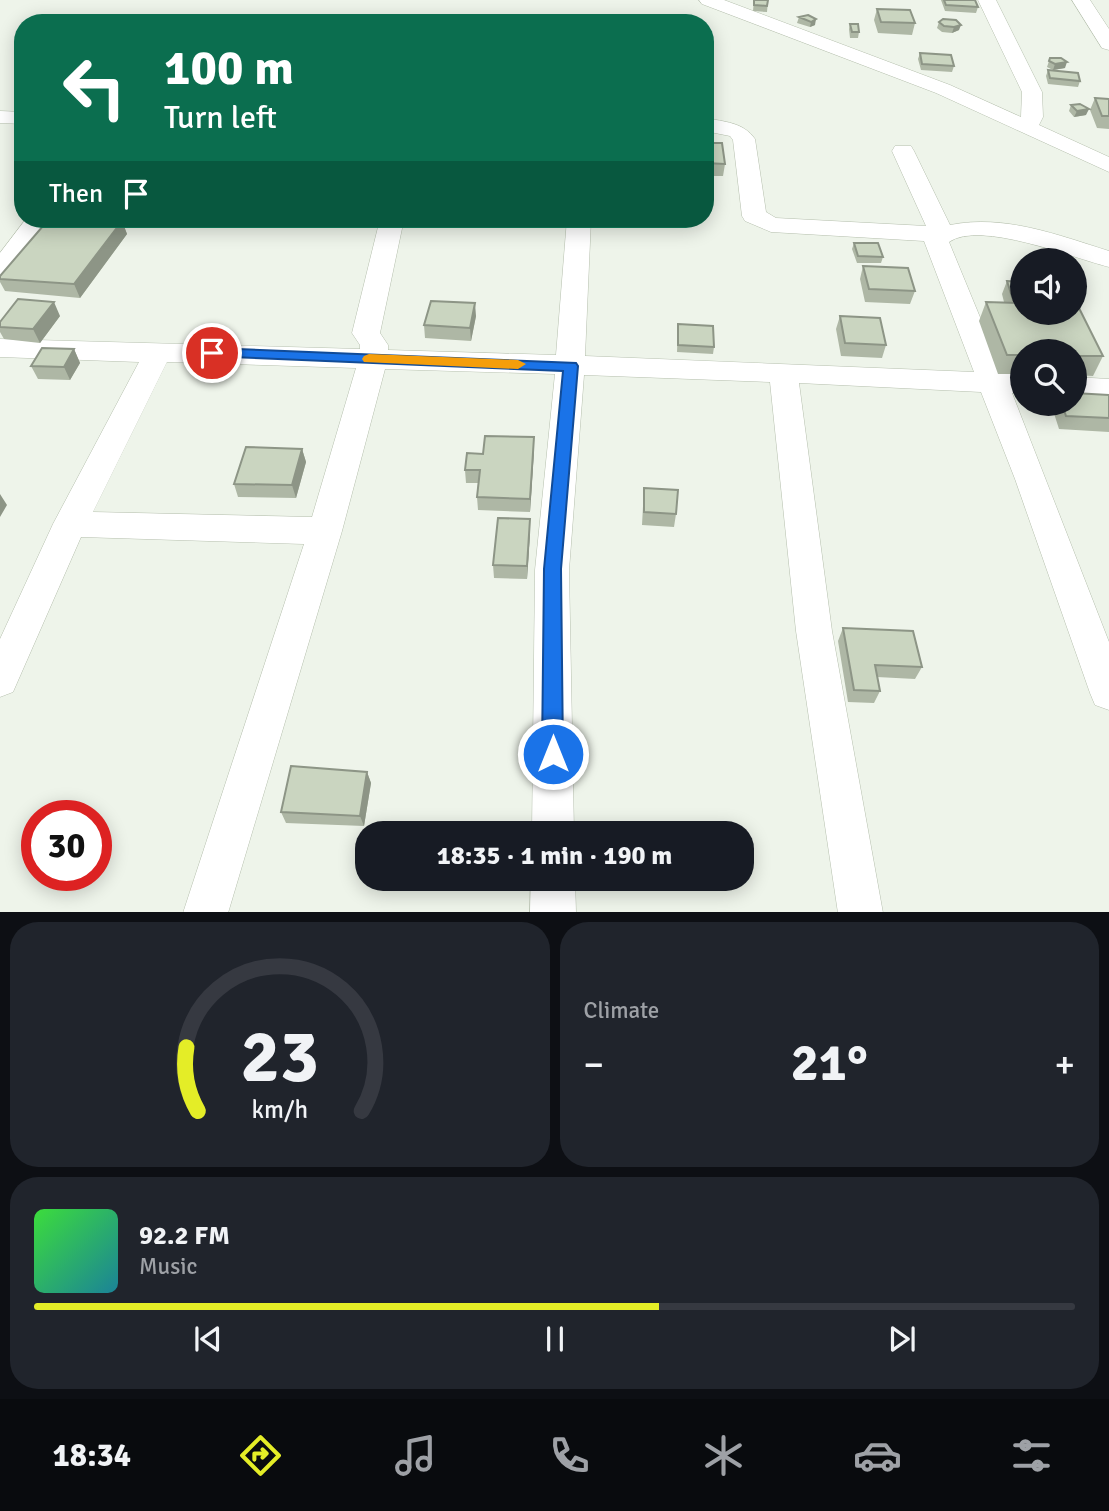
<!DOCTYPE html>
<meta charset="utf-8">
<style>
:root{--surface:#171b24;--page:#20242c;--text:#f1f3f6;--muted:#9ea1a6;--line:#363941;--accent:#e4ed27}
body{margin:0;font-family:Signika,sans-serif;background:var(--page);color:var(--text);height:100vh;display:flex;flex-direction:column;font-size:26px;white-space:nowrap}
*{box-sizing:border-box;margin:0}
p{font-size:23px;color:var(--muted)}
.icon{flex:none;width:38px;height:38px;fill:none;stroke:currentColor;stroke-width:2;stroke-linecap:round;stroke-linejoin:round}
.map{position:relative;height:912px;overflow:hidden}
.details{display:flex;flex-direction:column;gap:10px;padding:10px;background:#0d0f14;flex:1}
.details>*{flex:none}
.banner{position:absolute;left:14px;top:14px;width:700px;height:214px;border-radius:28px;box-shadow:0 4px 18px #0003;background:#0b6e4f;color:#fff;overflow:hidden}
.controls{position:absolute;left:1010px;top:248px;display:grid;gap:14px}
.controls a{display:grid;place-items:center;width:77px;height:77px;border-radius:50%;background:var(--surface);box-shadow:0 4px 18px #0003;font-size:35px}
.speed{position:absolute;left:21px;top:800px;display:flex;gap:14px;font-size:35px;font-weight:700;text-align:center}
.speed>*{display:grid;place-content:center;width:91px;height:91px;border-radius:50%;background:var(--surface);box-shadow:0 4px 18px #0003;line-height:1}
.speed .limit{border:10px solid #d22;background:#fff;color:#111}
.pin{position:absolute;display:grid;place-items:center;width:60px;height:60px;color:#fff;margin:-30px;border:4px solid #fff;border-radius:50%;box-shadow:0 2px 7px #0007}
.me{position:absolute;width:77px;margin:-38px;rotate:0deg;stroke-linejoin:round;filter:drop-shadow(0 0 5px #0008)}
.turn{display:flex;align-items:center;gap:24px;height:147px;padding:0 35px;font-size:32px}
.turn .icon{width:91px;height:91px;stroke-width:2.5}
.turn b{display:block;font-size:49px;line-height:60px}
.then{display:flex;align-items:center;height:66px;padding:0 35px;background:#0003;gap:14px;font-size:26px}
.big{font-size:52px;font-weight:700;line-height:1.1}
.details .widget{flex:1;display:flex;flex-direction:column;justify-content:center;gap:10px;min-width:0;padding:0 24px;border-radius:28px;background:var(--page)}
.details .dial{align-items:center;gap:0}
.dial svg{height:182px;overflow:visible;fill:none;stroke:var(--line);stroke-width:7;stroke-linecap:round;text-anchor:middle}
.dial text{fill:var(--text);stroke:none}
.song{display:flex;align-items:center;gap:21px}
.cover{width:84px;height:84px;border-radius:10px;background:linear-gradient(135deg,hsl(120 70% 55%),hsl(190 70% 35%))}
.played{height:7px;border-radius:4px;background:linear-gradient(90deg,var(--accent) 60%,var(--line) 60%)}
.keys{display:flex;justify-content:space-around;direction:ltr}
.heat{display:flex;justify-content:space-between;align-items:center;font-size:38px;direction:ltr}
.details .tiles{flex:1;display:grid;gap:10px;grid-template-columns:1fr 1fr}
.widget:last-child{grid-column:span 2}
.trip{position:absolute;left:355px;top:821px;width:399px;height:70px;border-radius:28px;background:var(--surface);box-shadow:0 4px 18px #0003;font-weight:700;line-height:70px;text-align:center}
.dock{display:flex;height:112px;justify-content:space-around;align-items:center;background:#090b0e;color:var(--muted)}
.dock .icon{width:49px;height:49px}
.dock .current{color:var(--accent)}
.dock b{font-size:32px;color:var(--text)}
.map>svg:first-child{display:block}
.lines{fill:none;stroke-linecap:round;stroke-linejoin:round}
.minor-casing{stroke:#b5bfad;stroke-width:1}
.minor{fill:#fff;fill-rule:evenodd}
.wall{fill:#aeb7a5}
.shaded-wall{fill:#8d9586}
.building{fill:#cad5c0;stroke:#8d9586;stroke-width:2}
.route{fill:#1a73e8;stroke:#114b97;stroke-width:2}
.slow{fill:#f59e0b}
</style>
<div class="map">
<svg width="1109" height="913" viewBox="0 0 1109 913">
<rect width="100%" height="100%" fill="#eef4ea"/>
<g class="lines">
<defs>
<path id="minor" d="M699,0H724L950,85L1021,117L1022,92L978,0H996L1042,92L1043,117L1039,125L1109,157V172L936,93L702,4Z
M1072,0H1090L1109,29V50L1102,48Z
M0,111L23,112V124L0,123Z
M705,118C725,122 743,122 755,139L766,212L776,218L926,226L892,151L895,146H911L914,151L950,225C1004,214 1058,235 1109,251V267C1073,258 980,220 949,242L1003,373L1022,374V394L1012,393L1109,642V710L1095,705L1090,693L1015,479L981,392L799,383L832,631L883,913H838L796,631L770,382L584,375L569,570L574,833H532L535,570L555,374L385,369L342,531L228,913H183L304,544L81,537L13,692L0,697V639L53,524L139,362L0,357V339L360,349V345L352,333L380,219H404L380,333L388,345V350L556,355L567,219H591L585,356L974,372L924,241L771,232L745,221L742,216L733,140L730,136L705,131ZM167,362L356,368L312,517L93,512Z
M26,219H50L9,277L0,279V253Z
M1074,377L1109,379V399L1074,397Z
M531,878H575L576,913H530Z"/>
</defs>
<use href="#minor" class="minor-casing"/>
<use href="#minor" class="minor"/>
</g>
<path class="wall" d="M754,0H768L767,12L753,11Z
M941,0H975L978,7L976,13L945,11Z
M877,9L915,23L912,35L878,33L874,20Z
M808,15L815,25L810,27L797,23L799,17Z
M956,20L959,30L952,33L942,32L937,28L939,22Z
M850,24L859,32L858,38H850L849,29Z
M920,53L954,66L952,72L921,70L918,59Z
M1050,58L1065,68L1053,70L1047,67Z
M1048,70L1080,81L1078,87L1048,84L1046,76Z
M1095,98L1109,99V129L1097,128L1090,110Z
M1071,105L1086,115L1074,117L1069,111Z
M705,143L725,164L723,176H705Z
M122,221L127,234L80,298L5,291L0,282V276Z
M854,243L883,257L881,263H857L852,249Z
M863,266L915,291L910,304L865,302L860,279Z
M1007,281L1022,282V313L1103,356L1093,376L1074,375V352H1022V374H998L979,321L986,302H1004L1002,294Z
M60,316L40,343L4,339L0,332V322Z
M476,316L471,341L425,338L424,325Z
M840,316L886,345L882,358L841,356L836,329Z
M678,324L714,347L713,354L677,352Z
M74,349L80,363L70,380L38,379L31,366Z
M1109,395V432L1059,429L1051,404H1074Z
M302,449L306,462L296,498L238,497L234,484Z
M534,450L530,512L478,510L477,497L478,483H466L465,470Z
M644,488L676,514L674,527L642,525Z
M530,532L527,579L494,578L493,565Z
M843,628L922,667L915,679L877,677L880,691L874,703L848,702L838,641Z
M367,772L371,783L364,826L286,823L281,812Z"/>
<path class="shaded-wall" d="M816,19L815,25L810,27L811,22Z
M961,25L959,30L952,33L954,27Z
M1067,62L1065,68L1053,70L1055,64Z
M1089,109L1086,115L1074,117L1077,111Z
M122,221L127,234L80,298L74,284Z
M54,302L60,316L40,343L33,329Z
M475,303L476,316L471,341L470,328Z
M74,349L80,363L70,380L64,367Z
M534,437V450L530,512V499Z
M302,449L306,462L296,498L292,485Z
M0,494L7,505L0,517Z
M530,519V532L527,579V566Z
M367,772L371,783L364,826L360,816Z"/>
<path class="building" d="M754,0H768L767,6L754,5Z
M944,0H975L978,7L946,5Z
M877,9L910,10L915,23L881,22Z
M808,15L816,19L811,22L799,17Z
M943,19L956,20L961,25L954,27L944,26L939,22Z
M850,24H858L859,32H852Z
M920,53L951,55L954,66L922,64Z
M1050,58H1061L1067,62L1055,64L1049,61Z
M1048,70L1078,73L1080,81L1050,78Z
M1095,98L1109,99V116H1102Z
M1080,104L1089,109L1077,111L1071,105Z
M705,143H722L725,164L705,163Z
M49,219H98L122,221L74,284L0,279V276Z
M854,243H878L883,257L858,256Z
M1051,258H1062L1063,261H1052Z
M863,266L908,268L915,291L869,289Z
M1007,281L1022,282V300H1013Z
M18,299L54,302L33,329L0,327V322Z
M431,301L475,303L470,328L424,325Z
M986,302L1022,303V313H1074V304H1077L1103,356H1074V352H1022V355H1007Z
M840,316L880,318L886,345L845,343Z
M678,324L713,326L714,347L678,345Z
M42,348L74,349L64,367L31,366Z
M1074,393L1109,395V418L1066,416L1062,404H1074Z
M485,436L534,437L530,499L477,497L480,470H465L467,453L483,454Z
M246,447L302,449L292,485L234,484Z
M644,488L678,490L676,514L644,512Z
M498,518L530,519L527,566L493,565Z
M843,628L913,631L922,667L875,665L880,691L854,690Z
M291,766L367,772L360,816L281,812Z"/>
<path class="route" d="M212,348L576,363L578,366L561,569L563,754L560,761L553,763L545,761L542,754L544,569L563,371L207,356L205,353L207,349Z"/>
<path class="slow" d="M369,354L518,360L526,364L518,369L364,362L362,359L364,356Z"/>
</svg>
<div class="controls">
<a><svg class="icon" aria-label="sound" viewBox="0 0 24 24"><path d="M4 9h4l5-4v14l-5-4H4zM17 9q2 3 0 6"/></svg></a>
<a><svg class="icon" aria-label="search" viewBox="0 0 24 24"><circle cx="10" cy="10" r="6"/><path d="M15 15l6 6"/></svg></a>
</div>
<div class="speed"><div class="limit">30</div></div>
<div class="pin" style="left:212px;top:353px;background:#d93025"><svg class="icon" aria-label="arrive" viewBox="0 0 24 24"><path d="M6 21V4h12l-3 4 3 4H6"/></svg></div>
<svg class="me" style="left:553px;top:754px" viewBox="-20 -20 40 40"><circle r="17" fill="#1a73e8" stroke="#fff" stroke-width="3"/><path d="M0-11L8 9 0 5-8 9z" fill="#fff"/></svg>
<div class="trip">18:35 · 1 min · 190 m</div>
<div class="banner">
<div class="turn"><svg class="icon" aria-label="left" viewBox="0 0 24 24"><path d="M17 20v-9H6M10 6l-5 5 5 5"/></svg><div><b>100 m</b>Turn left</div></div>
<div class="then">Then<svg class="icon" aria-label="arrive" viewBox="0 0 24 24"><path d="M6 21V4h12l-3 4 3 4H6"/></svg></div>
</div>
</div>
<section class="details">
<div class="tiles">
<div class="widget dial"><svg viewBox="0 0 100 80">
<path d="M14 69A42 42 0 1 1 86 69"/>
<path d="M14 69A42 42 0 0 1 9 41" stroke="#e4ed27"/>
<text x="50" y="56" font-size="32" font-weight="700">23</text>
<text x="50" y="72" font-size="11">km/h</text>
</svg></div>
<div class="widget"><p>Climate</p>
<div class="heat"><a>−</a><b class="big">21°</b><a>+</a></div>
</div>
<div class="widget">
<div class="song"><i class="cover"></i><div><b>92.2 FM</b><p>Music</p></div></div>
<div class="played"></div>
<div class="keys"><svg class="icon" aria-label="previous" viewBox="0 0 24 24"><path d="M18 5L8 12l10 7zM5 5v14"/></svg><svg class="icon" aria-label="pause" viewBox="0 0 24 24"><path d="M8 5v14M16 5v14"/></svg><svg class="icon" aria-label="next" viewBox="0 0 24 24"><path d="M6 5l10 7-10 7zM19 5v14"/></svg></div>
</div>
</div>
</section>
<nav class="dock">
<b>18:34</b>
<svg class="icon current" aria-label="directions" viewBox="0 0 24 24"><path d="M12 3l9 9-9 9-9-9zM9 14v-3h6M13 9l2 2-2 2"/></svg>
<svg class="icon" aria-label="music" viewBox="0 0 24 24"><path d="M9 18V5l10-2v13"/><circle cx="6" cy="18" r="3"/><circle cx="16" cy="16" r="3"/></svg>
<svg class="icon" aria-label="phone" viewBox="0 0 24 24"><path d="M5 4h4l2 5-3 2q2 4 5 5l2-3 5 2v4C11 20 4 13 5 4z"/></svg>
<svg class="icon" aria-label="climate" viewBox="0 0 24 24"><path d="M12 3v18M4 7l16 10M4 17L20 7"/></svg>
<svg class="icon" aria-label="car" viewBox="0 0 24 24"><path d="M5 17H2v-5l4-1 3-4h7l3 4 3 1v5h-3M9 17h6M6 11h13"/><circle cx="7" cy="17" r="2"/><circle cx="17" cy="17" r="2"/></svg>
<svg class="icon" aria-label="filters" viewBox="0 0 24 24"><path d="M4 7h16M4 17h16"/><circle cx="9" cy="7" r="2"/><circle cx="15" cy="17" r="2"/></svg>
</nav>
